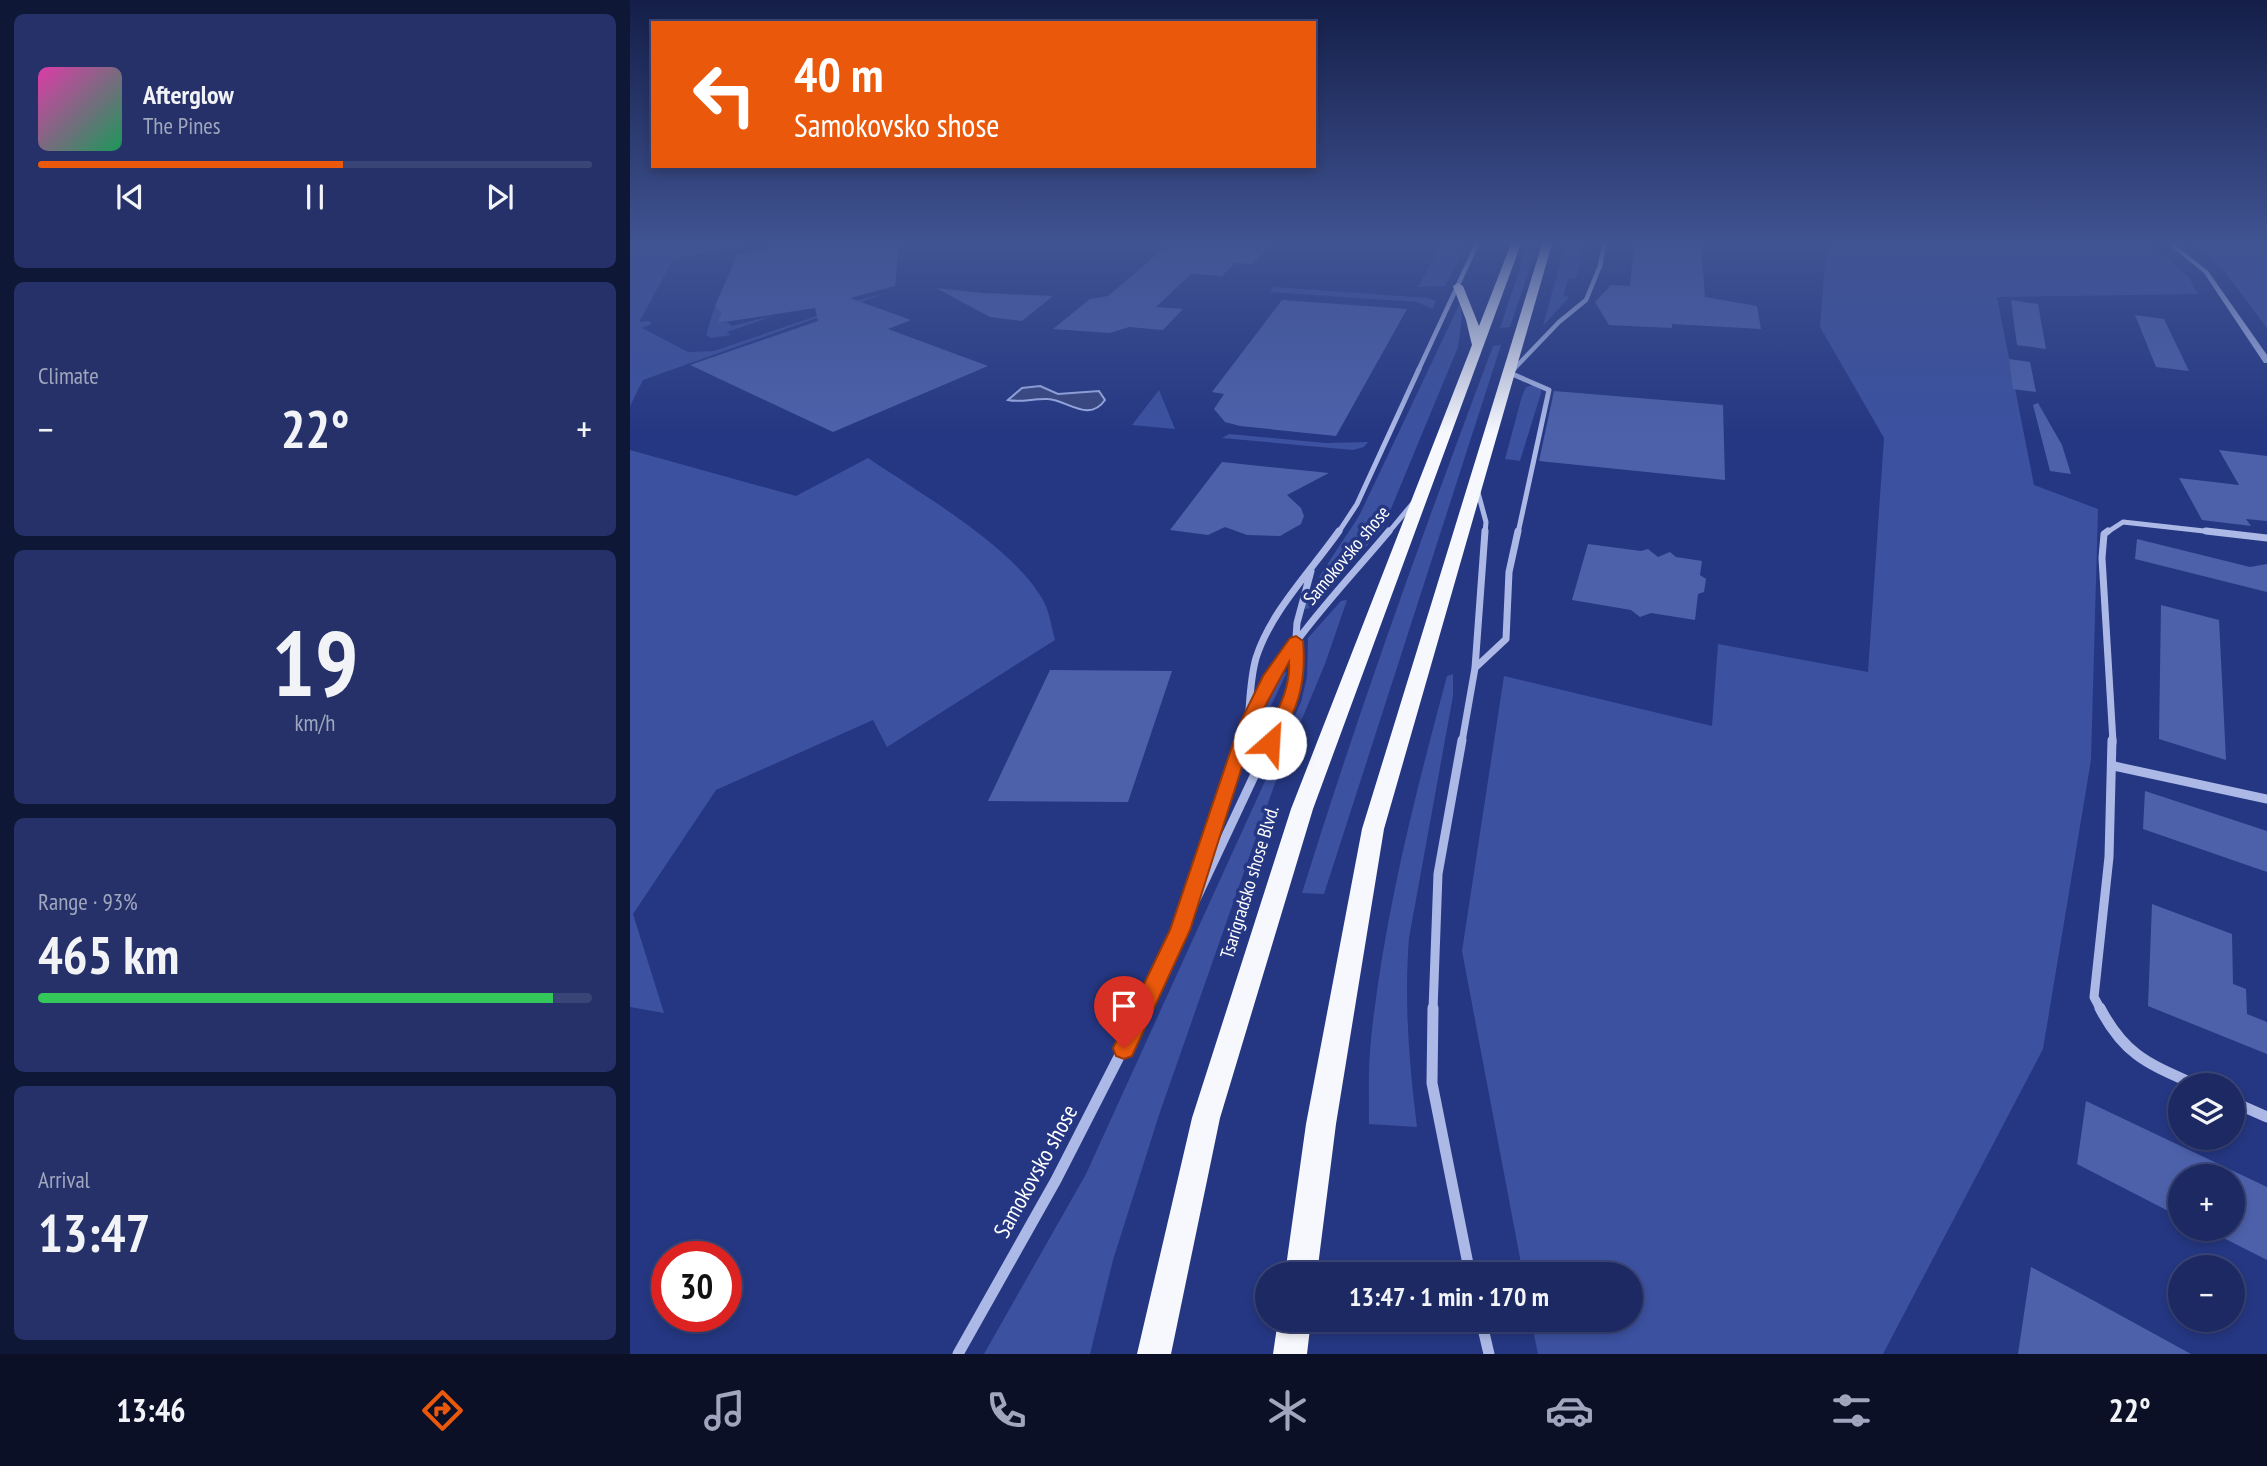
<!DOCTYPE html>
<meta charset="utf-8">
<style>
:root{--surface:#1c2962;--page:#253168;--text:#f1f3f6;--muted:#a0a6be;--line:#3a4577;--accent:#ea580c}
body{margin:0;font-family:"PT Sans Narrow",sans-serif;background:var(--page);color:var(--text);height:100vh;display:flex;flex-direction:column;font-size:26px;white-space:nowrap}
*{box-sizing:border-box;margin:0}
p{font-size:23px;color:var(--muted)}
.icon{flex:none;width:38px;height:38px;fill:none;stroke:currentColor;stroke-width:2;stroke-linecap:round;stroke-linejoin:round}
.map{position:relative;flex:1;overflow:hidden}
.details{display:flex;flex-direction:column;gap:14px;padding:14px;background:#0f1736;width:630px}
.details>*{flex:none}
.hud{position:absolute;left:21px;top:21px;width:665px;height:147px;border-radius:0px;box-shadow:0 4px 10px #0003,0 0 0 2px var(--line);background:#ea580c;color:#fff;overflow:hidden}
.buttons{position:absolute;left:1538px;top:1073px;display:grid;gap:14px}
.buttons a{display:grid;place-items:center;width:77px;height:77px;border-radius:50%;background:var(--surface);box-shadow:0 4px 10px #0003,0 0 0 2px var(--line);font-size:35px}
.speed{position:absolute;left:21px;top:1241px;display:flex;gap:14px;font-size:35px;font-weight:700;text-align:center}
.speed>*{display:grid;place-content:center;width:91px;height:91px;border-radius:50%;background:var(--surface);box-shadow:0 4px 10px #0003,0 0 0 2px var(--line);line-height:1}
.speed .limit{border:10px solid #d22;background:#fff;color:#111}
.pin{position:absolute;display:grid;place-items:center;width:60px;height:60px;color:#fff;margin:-72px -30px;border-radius:50% 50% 50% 0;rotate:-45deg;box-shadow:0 0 7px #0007}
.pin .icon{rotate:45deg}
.me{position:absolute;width:77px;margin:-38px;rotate:26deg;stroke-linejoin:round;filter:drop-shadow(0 0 5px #0008)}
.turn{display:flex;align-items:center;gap:24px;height:147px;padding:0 28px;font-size:32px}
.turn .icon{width:91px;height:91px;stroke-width:2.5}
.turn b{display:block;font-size:49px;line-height:60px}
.big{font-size:52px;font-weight:700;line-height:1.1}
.details .widget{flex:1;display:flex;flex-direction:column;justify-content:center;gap:10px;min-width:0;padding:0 24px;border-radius:10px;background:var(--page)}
.details .dial{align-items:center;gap:0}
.dial b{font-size:91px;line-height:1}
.song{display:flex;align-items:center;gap:21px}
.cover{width:84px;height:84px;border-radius:10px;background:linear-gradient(135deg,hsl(320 70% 55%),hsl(150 70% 35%))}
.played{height:7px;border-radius:4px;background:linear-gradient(90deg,var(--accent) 55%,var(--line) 55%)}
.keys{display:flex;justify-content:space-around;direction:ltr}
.heat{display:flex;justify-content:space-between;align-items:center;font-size:38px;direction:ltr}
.charge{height:10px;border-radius:5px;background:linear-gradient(90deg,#34c759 93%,var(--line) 0)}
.trip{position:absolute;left:625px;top:1262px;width:388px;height:70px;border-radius:35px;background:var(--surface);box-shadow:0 4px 10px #0003,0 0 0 2px var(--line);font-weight:700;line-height:70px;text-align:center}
.tabs{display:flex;height:112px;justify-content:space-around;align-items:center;background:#0b1027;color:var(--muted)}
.tabs .icon{width:49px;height:49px}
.tabs .current{color:var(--accent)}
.tabs b{font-size:32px;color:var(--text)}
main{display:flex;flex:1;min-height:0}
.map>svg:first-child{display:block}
.green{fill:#3c51a0}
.water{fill:#39467e;stroke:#a1b1e8;stroke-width:2}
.building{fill:#4d61ab}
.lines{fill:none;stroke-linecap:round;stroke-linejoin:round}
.minor-far4{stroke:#acb9e7;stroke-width:4.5}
.minor-far3{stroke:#acb9e7;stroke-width:5}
.minor-far2{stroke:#acb9e7;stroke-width:7}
.minor-far1{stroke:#acb9e7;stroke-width:9}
.minor{stroke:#acb9e7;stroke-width:11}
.tertiary{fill:#acb9e7;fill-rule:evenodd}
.trunk{fill:#f6f8fe;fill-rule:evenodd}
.route{fill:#ea580c;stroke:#983908;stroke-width:2}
.labels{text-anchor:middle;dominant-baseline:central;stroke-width:7;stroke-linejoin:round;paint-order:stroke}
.street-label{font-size:19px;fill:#fff;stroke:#253782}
.near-street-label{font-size:23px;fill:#fff;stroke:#253782}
</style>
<main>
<section class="details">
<div class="widget">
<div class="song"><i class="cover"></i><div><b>Afterglow</b><p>The Pines</p></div></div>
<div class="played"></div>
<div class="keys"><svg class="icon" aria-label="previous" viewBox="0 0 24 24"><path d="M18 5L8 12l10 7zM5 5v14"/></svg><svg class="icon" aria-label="pause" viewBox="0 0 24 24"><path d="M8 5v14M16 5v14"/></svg><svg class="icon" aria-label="next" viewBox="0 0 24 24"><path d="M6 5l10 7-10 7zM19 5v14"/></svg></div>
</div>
<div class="widget"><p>Climate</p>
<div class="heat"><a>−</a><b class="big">22°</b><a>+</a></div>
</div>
<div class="widget dial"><b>19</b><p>km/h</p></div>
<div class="widget"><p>Range · 93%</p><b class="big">465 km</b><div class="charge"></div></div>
<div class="widget"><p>Arrival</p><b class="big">13:47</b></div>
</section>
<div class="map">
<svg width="1637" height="1354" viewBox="0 0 1637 1354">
<rect width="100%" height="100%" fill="#253782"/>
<path class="green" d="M0,244H121L43,260L9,322L19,321L22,324L12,328L58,352L84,351L210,308L206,306L256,293L13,380L0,406Z
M812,244H837L815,286L788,287Z
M898,244H908L880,327L870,328Z
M935,244H954L946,278H939L933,296L939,297L913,326Z
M1203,244H1520L1558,276L1568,294L1367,297L1404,485L1468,509L1461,760L1413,1049L1253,1354H908L901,1320H1001V1274H893L832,951L874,676L1082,726L1088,644L1238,672L1254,438L1190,327L1196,252Z
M1559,244H1637V328L1592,268Z
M644,287L798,298L806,301L803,309L787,302L640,292Z
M830,303L832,316L828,347L753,528L681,608L675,609C673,596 720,532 730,514Z
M85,306L91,313L89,323L97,322L102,326L146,315L97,332L101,335L81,338L76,335Z
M871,345L694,894L672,893C729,709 795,527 863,346Z
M903,385L911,389V393L890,461L875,459L892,396L896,387Z
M529,390L545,429L502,425Z
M599,434L695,443L738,442L734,447L723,450L592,438Z
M0,450L166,496L238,458C288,492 388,549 415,604C420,615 422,629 425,640L257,747L243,720L86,790L3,914L34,1013L0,1007Z
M717,600L695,664L644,786L529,1115L483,1260L460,1354H354L456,1174L671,702L677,677L678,638L711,601Z
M657,672L626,737L617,748L646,677Z
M823,674V696L779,938C774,1001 779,1064 787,1127L739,1124C739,1096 738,1067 741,1039C754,916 785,795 817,676Z"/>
<path class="water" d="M410,386L428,394L469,391L475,400C459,423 437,400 418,399C405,398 391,403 378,400L392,388Z"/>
<path class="building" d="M161,244H269L265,286L220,298L281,320L258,329L358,366L203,432L60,365L188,321L185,308L88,323L91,313L85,306L107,255Z
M539,244H642L623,264L605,263L592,276L561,274L526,307L553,309L533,330L499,327L480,333L423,329L460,299L478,296Z
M1004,244H1071L1075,297L1127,306L1131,329L1042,324V328L979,325L965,302L981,285L1000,286Z
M306,288L354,293L423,296L392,321L360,317Z
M652,300L777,309L706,436L610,426L595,422L584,409L594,394L582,392Z
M1381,300L1408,304L1416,349L1387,345Z
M1505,315L1534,319L1559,371L1526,367Z
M1379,359L1400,362L1406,392L1383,389Z
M924,391L1093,405L1095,480L909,461Z
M1408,403L1432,445L1441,474L1420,471L1403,405Z
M1589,450L1637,456V521L1616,519L1621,526L1572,520L1549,478L1609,485Z
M592,462L699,473L657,495L671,508L674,516L671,524L650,536L617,535L595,527L578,535L540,530Z
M1507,539L1620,567L1637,564V592L1505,559Z
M958,544L1011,551L1018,549L1028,557L1040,552L1046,557L1072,561L1070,575L1076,579L1074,592L1068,594L1065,620L1021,613L1010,617L1001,610L942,600Z
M1531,605L1589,620L1596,760L1529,739Z
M420,670L542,671L498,802L358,801Z
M1515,791L1637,831V872L1513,829Z
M1522,904L1602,934L1603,984L1616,989L1617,1014L1637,1022V1054L1518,1006Z
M1456,1101L1637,1187V1260L1574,1228H1603V1176H1550V1217L1447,1164Z
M1401,1267L1457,1297L1561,1354H1388Z"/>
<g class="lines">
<path class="minor-far4" d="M788,371L847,244
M882,371L929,322L956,300L970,266L974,244"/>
<path class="minor-far3" d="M884,369L880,373L919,390L888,533
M847,489L856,522L855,533
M708,533L727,504L789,369
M758,533L783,503
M1476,533L1493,522L1592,533"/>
<path class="minor-far2" d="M1478,531L1474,534L1472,558L1483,742
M1576,531L1637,538
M845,668L876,639L879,572L888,531
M618,723C620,701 620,679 626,658C641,611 681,571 709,531
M612,742C639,659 704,597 759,531
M640,742L662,696L667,623L681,571
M832,742L845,668L855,531"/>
<path class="minor-far1" d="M1484,766L1637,799
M559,901L612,740
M514,1010L641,740
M803,1010L808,874L832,740
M1471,1010L1464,997L1479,857L1482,740"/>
<path class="minor" d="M803,1008L802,1083L840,1274
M1470,1008C1495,1056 1519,1064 1566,1085
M1603,1102L1637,1117
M851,1320L859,1354
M328,1354L426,1180L514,1008"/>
<path class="tertiary" d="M1538,244H1544L1578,271L1637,355V363H1634L1574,273Z"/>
<path class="trunk" d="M881,244H891L683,809L590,1118L541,1354H507L562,1118L661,809L842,345L836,320L823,286L828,283L833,286L849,326Z
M912,244H922L754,829L706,1124L687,1274H655L676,1124L732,829Z
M648,1320H681L677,1354H643Z"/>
</g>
<linearGradient id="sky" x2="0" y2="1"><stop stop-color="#141e48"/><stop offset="0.56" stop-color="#405392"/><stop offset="1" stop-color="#405392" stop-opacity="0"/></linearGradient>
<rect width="1637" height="433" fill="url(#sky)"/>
<path class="route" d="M666,636L673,641C677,685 667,709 646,747H634L631,743C644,717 661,691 659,662L626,723L560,930L502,1056L494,1059L486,1056L483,1048L540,930L610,723L633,676L660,638Z"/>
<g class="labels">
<g class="street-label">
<text transform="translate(716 555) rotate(-50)">Samokovsko shose</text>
<text transform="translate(619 882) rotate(-73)">Tsarigradsko shose Blvd.</text>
</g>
<g class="near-street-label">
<text transform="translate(405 1171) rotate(-61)">Samokovsko shose</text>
</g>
</g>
</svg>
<div class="buttons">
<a><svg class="icon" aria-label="layers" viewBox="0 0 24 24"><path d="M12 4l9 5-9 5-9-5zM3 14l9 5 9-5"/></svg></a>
<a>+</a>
<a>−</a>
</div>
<div class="speed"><div class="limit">30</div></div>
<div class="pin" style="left:494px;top:1048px;background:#d93025"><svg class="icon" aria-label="arrive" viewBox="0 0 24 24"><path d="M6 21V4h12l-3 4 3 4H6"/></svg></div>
<svg class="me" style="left:640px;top:743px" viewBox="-20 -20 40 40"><circle r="19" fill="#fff"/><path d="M0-13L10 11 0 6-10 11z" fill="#ea580c"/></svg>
<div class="trip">13:47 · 1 min · 170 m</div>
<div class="hud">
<div class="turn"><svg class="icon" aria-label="left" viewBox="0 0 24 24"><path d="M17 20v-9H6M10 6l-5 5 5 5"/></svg><div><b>40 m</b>Samokovsko shose</div></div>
</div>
</div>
</main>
<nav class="tabs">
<b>13:46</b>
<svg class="icon current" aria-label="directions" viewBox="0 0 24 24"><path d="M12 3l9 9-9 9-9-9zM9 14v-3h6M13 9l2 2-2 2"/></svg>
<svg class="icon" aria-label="music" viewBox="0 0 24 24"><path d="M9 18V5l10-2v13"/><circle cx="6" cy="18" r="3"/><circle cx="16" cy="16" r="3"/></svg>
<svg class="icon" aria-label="phone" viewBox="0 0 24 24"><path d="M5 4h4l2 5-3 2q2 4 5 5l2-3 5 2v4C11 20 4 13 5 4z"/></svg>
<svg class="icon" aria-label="climate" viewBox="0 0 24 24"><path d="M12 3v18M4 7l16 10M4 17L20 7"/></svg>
<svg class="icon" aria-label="car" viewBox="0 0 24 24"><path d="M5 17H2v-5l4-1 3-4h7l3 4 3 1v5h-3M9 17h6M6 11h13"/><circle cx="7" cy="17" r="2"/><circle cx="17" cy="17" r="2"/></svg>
<svg class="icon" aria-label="filters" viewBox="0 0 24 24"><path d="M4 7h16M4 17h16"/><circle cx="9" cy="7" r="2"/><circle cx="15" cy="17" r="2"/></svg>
<b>22°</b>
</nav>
